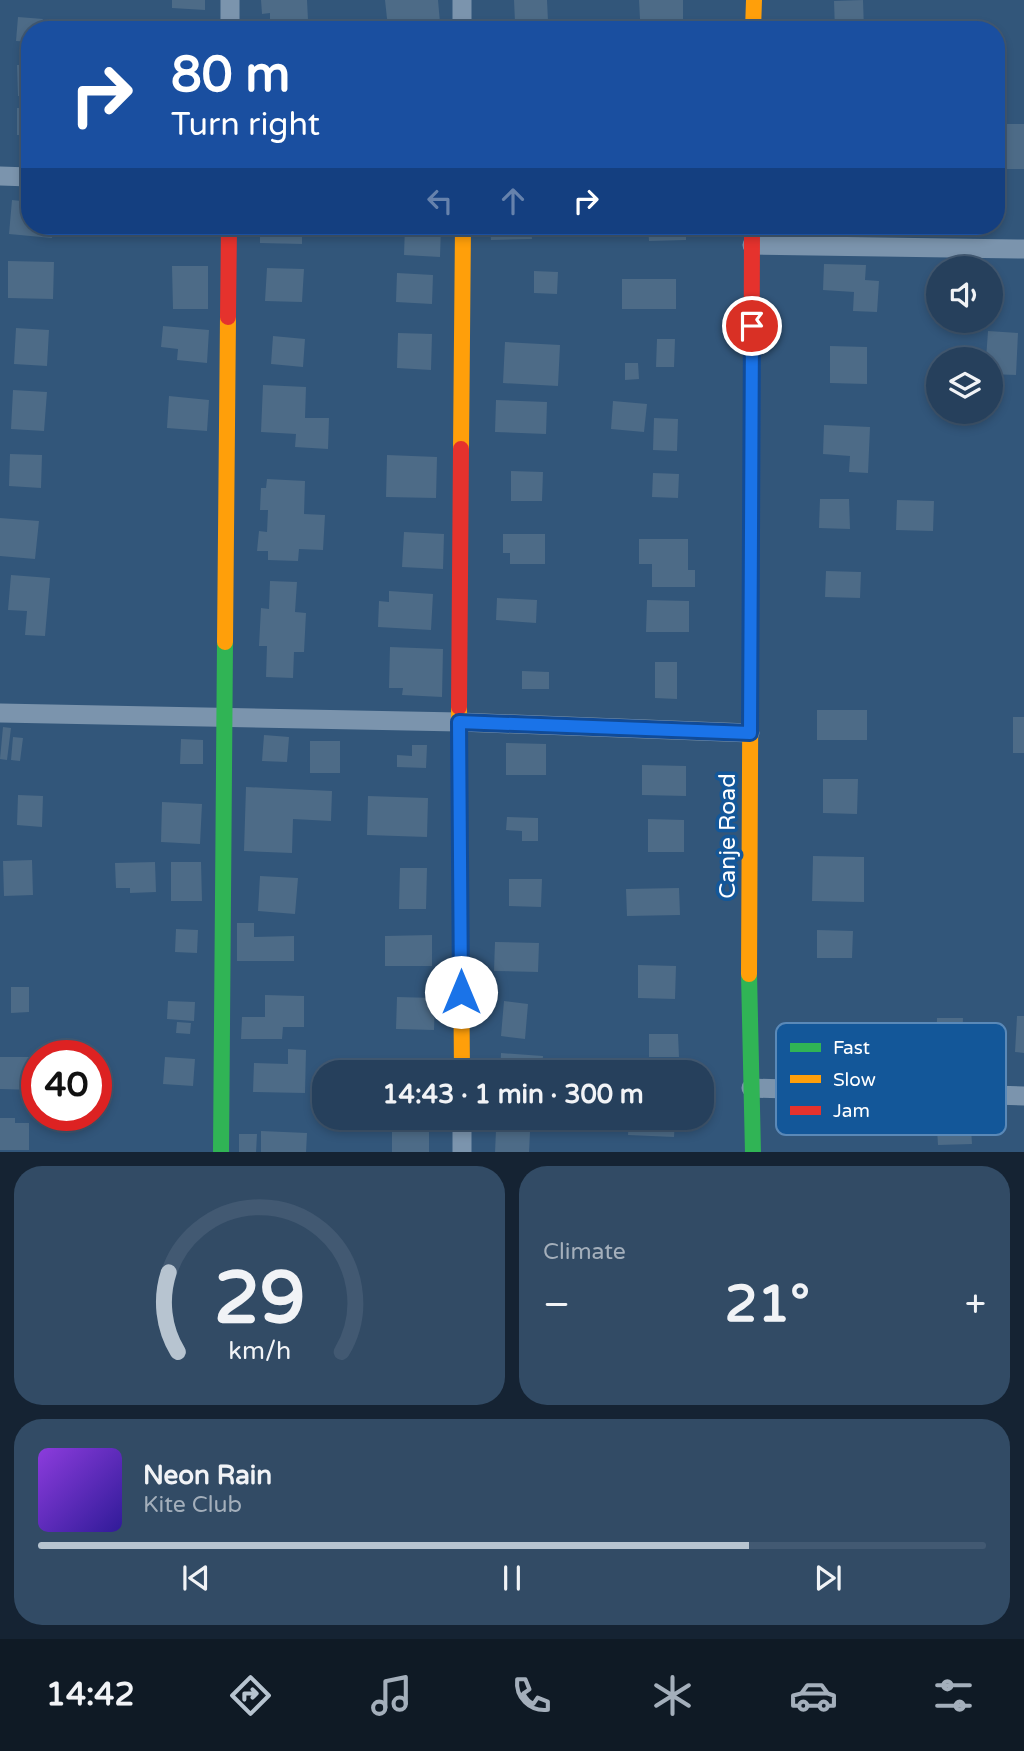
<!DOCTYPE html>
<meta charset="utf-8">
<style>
:root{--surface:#26405c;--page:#324b65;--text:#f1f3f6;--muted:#a4afbb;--line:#425972;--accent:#b7c4d0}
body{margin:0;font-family:"Varela Round",sans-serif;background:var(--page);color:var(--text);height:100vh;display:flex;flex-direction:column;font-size:26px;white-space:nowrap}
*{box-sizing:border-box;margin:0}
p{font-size:23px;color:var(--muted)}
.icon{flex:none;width:38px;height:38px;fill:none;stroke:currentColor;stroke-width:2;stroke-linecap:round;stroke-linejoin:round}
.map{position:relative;height:1152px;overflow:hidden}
.sheet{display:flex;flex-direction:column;gap:14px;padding:14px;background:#152333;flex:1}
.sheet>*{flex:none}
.banner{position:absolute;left:21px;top:21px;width:984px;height:214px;border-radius:28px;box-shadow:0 4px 10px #0003,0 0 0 2px var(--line);background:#1a4fa0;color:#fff;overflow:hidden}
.fabs{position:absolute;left:926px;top:256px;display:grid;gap:14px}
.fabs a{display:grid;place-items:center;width:77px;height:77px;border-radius:50%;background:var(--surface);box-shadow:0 4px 10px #0003,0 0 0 2px var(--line);font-size:35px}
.speed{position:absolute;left:21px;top:1040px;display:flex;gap:14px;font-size:35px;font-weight:700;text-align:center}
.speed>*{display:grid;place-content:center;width:91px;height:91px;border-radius:50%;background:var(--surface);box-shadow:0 4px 10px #0003,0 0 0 2px var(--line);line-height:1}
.speed .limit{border:10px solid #d22;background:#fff;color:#111}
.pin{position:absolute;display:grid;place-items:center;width:60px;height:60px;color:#fff;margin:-30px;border:4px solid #fff;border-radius:50%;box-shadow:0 2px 7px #0007}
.me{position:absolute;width:77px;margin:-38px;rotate:0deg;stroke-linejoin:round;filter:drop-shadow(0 0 5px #0008)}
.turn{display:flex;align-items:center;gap:24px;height:147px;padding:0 35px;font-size:32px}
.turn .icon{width:91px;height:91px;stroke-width:2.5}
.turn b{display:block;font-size:49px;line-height:60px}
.lanes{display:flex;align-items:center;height:66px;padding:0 35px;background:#0003;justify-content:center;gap:35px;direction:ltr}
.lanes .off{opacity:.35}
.big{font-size:52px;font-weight:700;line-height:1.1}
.sheet .card{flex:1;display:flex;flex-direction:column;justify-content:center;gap:10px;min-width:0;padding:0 24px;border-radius:28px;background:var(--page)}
.sheet .dial{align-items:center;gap:0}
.dial svg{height:182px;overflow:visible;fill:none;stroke:var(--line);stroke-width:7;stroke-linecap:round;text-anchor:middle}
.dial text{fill:var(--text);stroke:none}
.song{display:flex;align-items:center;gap:21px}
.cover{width:84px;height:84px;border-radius:10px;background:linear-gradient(135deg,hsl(270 70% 55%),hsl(250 70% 35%))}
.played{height:7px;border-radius:4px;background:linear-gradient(90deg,var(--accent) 75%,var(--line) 75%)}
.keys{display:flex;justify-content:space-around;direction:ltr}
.heat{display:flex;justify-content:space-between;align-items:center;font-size:38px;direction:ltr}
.sheet .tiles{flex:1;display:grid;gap:14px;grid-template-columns:1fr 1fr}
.card:last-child{grid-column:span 2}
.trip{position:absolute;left:312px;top:1060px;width:402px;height:70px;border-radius:28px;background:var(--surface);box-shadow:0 4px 10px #0003,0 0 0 2px var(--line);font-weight:700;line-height:70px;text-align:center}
.menu{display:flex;height:112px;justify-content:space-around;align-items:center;background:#0f1a25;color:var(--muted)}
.menu .icon{width:49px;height:49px}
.menu .on{color:var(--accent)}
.menu b{font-size:32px;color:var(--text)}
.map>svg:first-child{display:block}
.building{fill:#4d6b87}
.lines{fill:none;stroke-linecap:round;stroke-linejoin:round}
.street{stroke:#7b94ad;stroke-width:19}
.fast{stroke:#30b455;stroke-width:16}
.slow{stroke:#ff9f0a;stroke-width:16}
.jam{stroke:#e5322d;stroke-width:16}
.route-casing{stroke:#114b97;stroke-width:18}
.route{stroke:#1a73e8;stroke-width:12}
.labels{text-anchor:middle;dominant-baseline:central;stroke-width:7;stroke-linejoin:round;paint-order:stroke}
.street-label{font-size:23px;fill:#fff;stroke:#135799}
.key{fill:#135799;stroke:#5a89b8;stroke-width:2}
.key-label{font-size:19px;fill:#fff}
</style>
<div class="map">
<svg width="1024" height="1153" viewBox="0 0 1024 1153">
<rect width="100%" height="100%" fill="#32567a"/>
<path class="building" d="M172,0H205V10L172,8Z
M261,0H307L308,20L270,21V13L262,14Z
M385,0H438L440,23L388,28Z
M514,0H547L548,21L515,22Z
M639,0H683V19H640Z
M863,0L864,30H835L834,1Z
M18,17L43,19L42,30H30V42L16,41Z
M17,65H30V96H18Z
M17,108H30V147H21V135H17Z
M1007,124H1024V169H1007Z
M12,200L30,202V226H53L52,238L9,234Z
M173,226H213V231L173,230Z
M260,226H302V244L260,243Z
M316,226H342V231L316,230Z
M405,226H441L440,257L404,255Z
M490,226H531L532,239L491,240Z
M599,226H638V231L599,232Z
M648,226H686V240L649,241Z
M8,261L54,262L53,299L8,298Z
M824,264L866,265L865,280L879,281L877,312L853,311L854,292L823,290Z
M172,266H208V309H173Z
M267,268L304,269L302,302L265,301Z
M534,271L558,272L557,294L534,293Z
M397,273L433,275L432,304L396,302Z
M622,279H676V309H622Z
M163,326L209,330L207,363L177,360L178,349L161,347Z
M16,328L49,330L47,366L14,364Z
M988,331L1018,333L1016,375L990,374V359H986Z
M398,333L432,334L431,370L397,368Z
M273,336L305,339L303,367L271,364Z
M657,339H675L674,367H656Z
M505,342L560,345L558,386L503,383Z
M830,346L867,347V384L830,383Z
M625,363H638L639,379L625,380Z
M263,385L306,387L305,418H329L328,449L295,447L296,434L261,432Z
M13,390L47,392L44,431L11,429Z
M169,396L209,400L207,431L167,428Z
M496,400L547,402L546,434L495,432Z
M613,401L647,404L644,432L611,429Z
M654,418L678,419L677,451L653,450Z
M824,425L870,427L868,473L849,472L850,456L823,454Z
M10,454L42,455L41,488L9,486Z
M387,455L437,457L436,498L386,497Z
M511,471L543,472L542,501H511Z
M653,473L679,474L678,498L652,497Z
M267,479L305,481L304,514L325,515L323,550L299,549L298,561L268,560V551H257L259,531L267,532L268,510H260L261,488H266Z
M820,499H849L850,529L819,528Z
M897,500L934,501L933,531L896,530Z
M0,518L39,521L35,559L0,556Z
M404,532L444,534L443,569L402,567Z
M503,534H545V564H510V553H503Z
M639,539H688V570H695V587H652V564H639Z
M826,571L861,572L860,598L825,597Z
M11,575L50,578L45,636L25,635L27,611L8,610Z
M270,581L297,582L295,612L306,613L304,652H294L293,678L266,677L267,646H259L261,608L269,609Z
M389,591L433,594L431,630L378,627L379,601L389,602Z
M497,598L537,600L536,623L496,620Z
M647,600L689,601V632H646Z
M390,647L443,649L442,697L402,695L403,688H389Z
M655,662H677V699L655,698Z
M522,671L549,672V689H522Z
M817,710H867V740H817Z
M1013,717H1024V753H1013Z
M3,727L11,728L7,760L0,759Z
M264,735L289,737L287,762L262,761Z
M13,737L23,738L20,761L11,760Z
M181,739L203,740V764H180Z
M310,741H340V773H310Z
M506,743L546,744V775H506Z
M412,745H427L426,768L397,767V755L412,756Z
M642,765L686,766V796L642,795Z
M823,779H858L857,814L823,813Z
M246,787L332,791L331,821L293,819L292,853L244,851Z
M18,795L43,796L42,827L17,825Z
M368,796L428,798L427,837L367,835Z
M162,802L202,804L200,844L161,842Z
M507,817L538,818V841H522V831L506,830Z
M648,819L684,820V852H648Z
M813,856L864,857V902L812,901Z
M32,860L33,895L4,896L3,861Z
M155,862L156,892L130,893V888H116L115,863Z
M171,862H201L202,901H171Z
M400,868H427L426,909H399Z
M260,876L298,878L295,914L258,911Z
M509,879H542L541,907L509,906Z
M679,888L680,915L627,916L626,889Z
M237,923H254V937L294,936V961H237Z
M176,929L198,930L197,953L175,952Z
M817,930L853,931L852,958H817Z
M432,935V966H385V936Z
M495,942L539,943L538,972L494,971Z
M638,965L676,966L675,999L638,998Z
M11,987H29V1012L11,1013Z
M265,995L304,996V1027H283L282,1039H241L242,1017H265Z
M397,997L435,998L434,1030L396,1029Z
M168,1001L195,1002L194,1021L167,1019Z
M504,1001L528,1004L525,1039L501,1036Z
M1017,1016H1024V1053L1015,1052Z
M937,1018H963L962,1046H936Z
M177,1022L191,1023L190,1034L176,1033Z
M649,1034H678L679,1057H649Z
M288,1049L306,1050L305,1093L253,1092L254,1063L288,1064Z
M501,1053L543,1056L542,1073H500Z
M0,1057H37V1090L0,1089Z
M165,1057L195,1059L193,1086L163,1084Z
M395,1058L429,1059V1073H395Z
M970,1111L972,1144L938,1145L936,1113Z
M0,1118H15V1123H29V1150H0Z
M629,1118H675L674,1137L628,1135Z
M392,1126L429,1127V1153H392Z
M496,1130L530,1132L529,1153H495Z
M261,1131L307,1133L306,1153H261Z
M239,1134H257L256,1153H239Z"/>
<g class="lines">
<path class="street" d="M462,0V30
M230,30V0
M0,176L30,177
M752,245L1024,249
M0,713L459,722L750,733
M751,1088L1024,1096
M462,1118V1153"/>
<path class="fast" d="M749,974L753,1153
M221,1153L225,642"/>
<path class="slow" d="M753,30L754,0
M461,449L463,226
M225,642L228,317
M459,707L462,1073
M749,974L751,562"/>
<path class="jam" d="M228,317L229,226
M751,562L752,226
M459,707L461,449"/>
</g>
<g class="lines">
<defs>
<path id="route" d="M461,992L459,722L750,733L752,326"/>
</defs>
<use href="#route" class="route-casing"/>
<use href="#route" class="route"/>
</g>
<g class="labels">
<g class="street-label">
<text transform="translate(728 836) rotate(-90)">Canje Road</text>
</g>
</g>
<rect x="776" y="1023" width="230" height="112" rx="10" class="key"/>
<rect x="790" y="1043" width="31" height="9" fill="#30b455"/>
<rect x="790" y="1075" width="31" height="8" fill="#ff9f0a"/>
<rect x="790" y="1106" width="31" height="9" fill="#e5322d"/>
<g class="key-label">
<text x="833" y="1054">Fast</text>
<text x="833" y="1086">Slow</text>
<text x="833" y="1117">Jam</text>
</g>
</svg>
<div class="fabs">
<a><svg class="icon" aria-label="sound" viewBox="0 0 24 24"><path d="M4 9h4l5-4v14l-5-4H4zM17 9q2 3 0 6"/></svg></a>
<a><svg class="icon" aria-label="layers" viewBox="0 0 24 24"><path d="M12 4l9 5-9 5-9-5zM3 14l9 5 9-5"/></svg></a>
</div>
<div class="speed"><div class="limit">40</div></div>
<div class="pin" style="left:752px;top:326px;background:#d93025"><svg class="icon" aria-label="arrive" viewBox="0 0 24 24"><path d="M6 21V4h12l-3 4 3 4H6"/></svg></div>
<svg class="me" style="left:461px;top:992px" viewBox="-20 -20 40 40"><circle r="19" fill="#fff"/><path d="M0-13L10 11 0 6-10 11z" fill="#1a73e8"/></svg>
<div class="trip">14:43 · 1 min · 300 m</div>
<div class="banner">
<div class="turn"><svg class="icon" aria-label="right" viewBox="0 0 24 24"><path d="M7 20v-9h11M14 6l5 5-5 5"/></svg><div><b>80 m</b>Turn right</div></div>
<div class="lanes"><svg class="icon off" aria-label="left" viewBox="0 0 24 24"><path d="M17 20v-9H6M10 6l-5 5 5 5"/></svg><svg class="icon off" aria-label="ahead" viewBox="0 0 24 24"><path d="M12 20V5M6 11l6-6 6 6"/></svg><svg class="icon" aria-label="right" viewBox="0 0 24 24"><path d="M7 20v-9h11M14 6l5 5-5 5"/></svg></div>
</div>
</div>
<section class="sheet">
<div class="tiles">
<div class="card dial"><svg viewBox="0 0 100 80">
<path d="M14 69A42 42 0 1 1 86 69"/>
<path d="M14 69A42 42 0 0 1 10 34" stroke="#b7c4d0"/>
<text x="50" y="56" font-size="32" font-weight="700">29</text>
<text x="50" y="72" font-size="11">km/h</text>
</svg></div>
<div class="card"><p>Climate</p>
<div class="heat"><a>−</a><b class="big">21°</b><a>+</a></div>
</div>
<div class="card">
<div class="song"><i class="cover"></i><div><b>Neon Rain</b><p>Kite Club</p></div></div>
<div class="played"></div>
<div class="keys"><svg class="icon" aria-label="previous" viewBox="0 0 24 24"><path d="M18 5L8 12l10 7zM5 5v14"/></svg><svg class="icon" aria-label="pause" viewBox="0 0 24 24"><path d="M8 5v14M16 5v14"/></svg><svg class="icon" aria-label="next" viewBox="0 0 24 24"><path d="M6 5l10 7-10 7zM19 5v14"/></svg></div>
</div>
</div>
</section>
<nav class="menu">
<b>14:42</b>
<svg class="icon on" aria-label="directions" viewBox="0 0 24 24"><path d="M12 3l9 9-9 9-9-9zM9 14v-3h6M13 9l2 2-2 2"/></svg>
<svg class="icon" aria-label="music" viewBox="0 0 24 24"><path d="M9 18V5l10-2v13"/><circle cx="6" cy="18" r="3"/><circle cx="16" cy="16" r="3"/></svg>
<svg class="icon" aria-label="phone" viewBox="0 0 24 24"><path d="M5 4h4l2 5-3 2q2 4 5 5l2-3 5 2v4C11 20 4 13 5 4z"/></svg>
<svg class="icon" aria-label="climate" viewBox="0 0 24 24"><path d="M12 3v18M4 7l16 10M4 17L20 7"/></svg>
<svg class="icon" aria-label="car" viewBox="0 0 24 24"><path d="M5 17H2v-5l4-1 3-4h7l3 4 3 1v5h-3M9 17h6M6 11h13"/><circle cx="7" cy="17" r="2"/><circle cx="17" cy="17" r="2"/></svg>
<svg class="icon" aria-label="filters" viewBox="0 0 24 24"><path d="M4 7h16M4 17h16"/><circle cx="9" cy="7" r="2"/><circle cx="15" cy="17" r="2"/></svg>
</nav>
